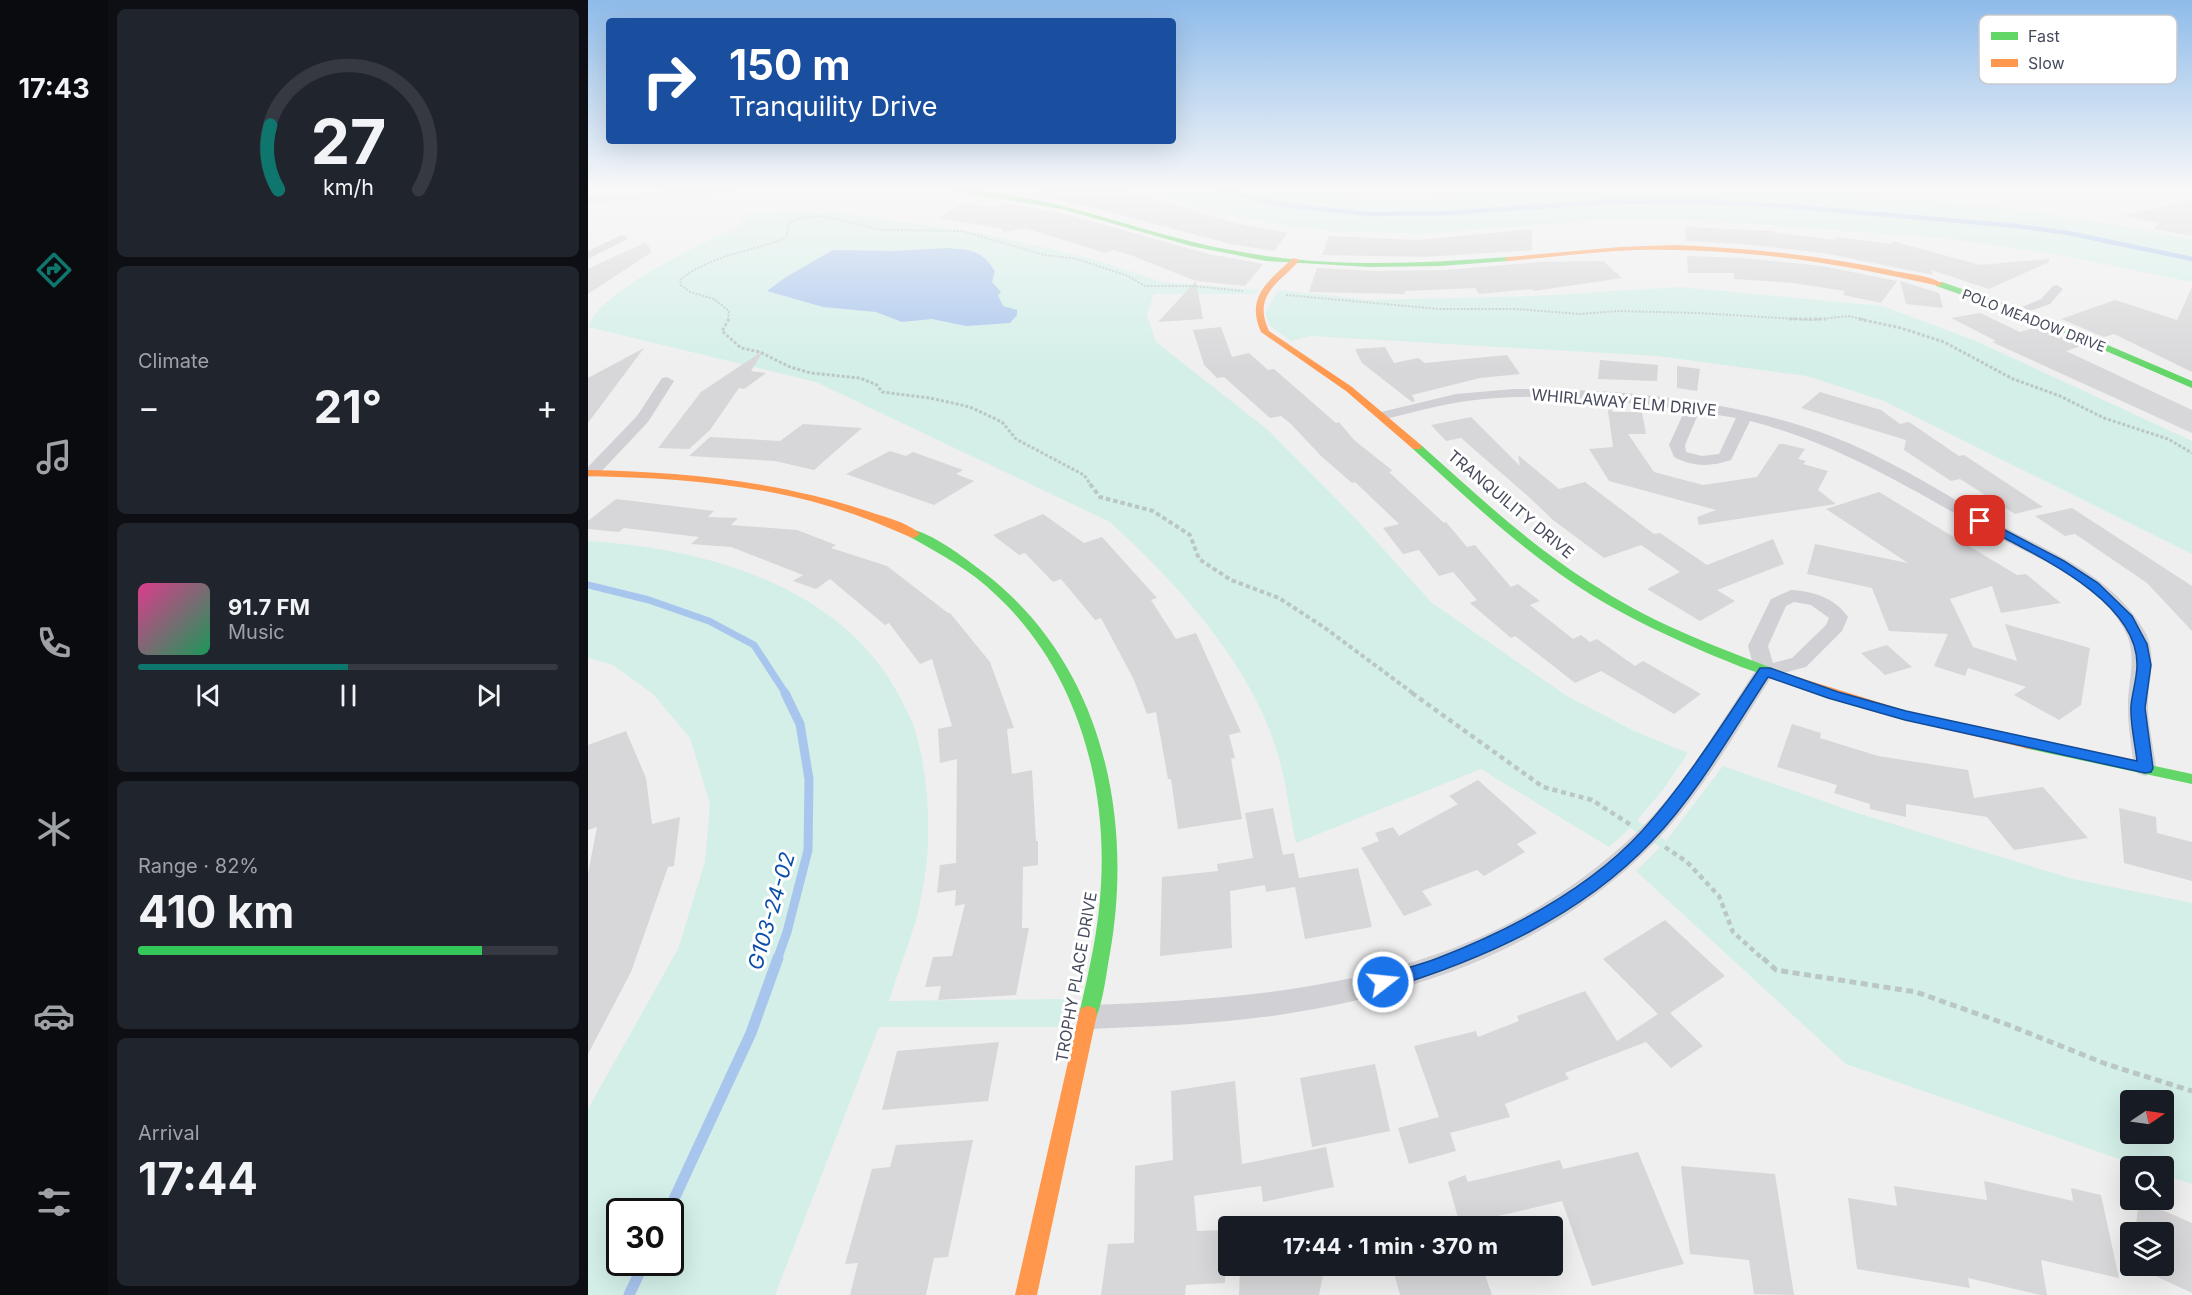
<!DOCTYPE html>
<meta charset="utf-8">
<style>
:root{--surface:#171b24;--page:#20242c;--text:#f1f3f6;--muted:#9ea1a6;--line:#363941;--accent:#0f766e}
body{margin:0;font-family:Inter,sans-serif;background:var(--page);color:var(--text);height:100vh;display:flex;flex-direction:column;font-size:22px;white-space:nowrap}
*{box-sizing:border-box;margin:0}
p{font-size:20px;color:var(--muted)}
.icon{flex:none;width:33px;height:33px;fill:none;stroke:currentColor;stroke-width:2;stroke-linecap:round;stroke-linejoin:round}
.map{position:relative;flex:1;overflow:hidden}
.panel{display:flex;flex-direction:column;gap:9px;padding:9px;background:#0d0f14;width:480px}
.panel>*{flex:none}
.hud{position:absolute;left:18px;top:18px;width:570px;height:126px;border-radius:6px;box-shadow:0 6px 24px #0002;background:#1a4fa0;color:#fff;overflow:hidden}
.needle{width:39px;rotate:77deg}
.buttons{position:absolute;left:1532px;top:1090px;display:grid;gap:12px}
.buttons a{display:grid;place-items:center;width:54px;height:54px;border-radius:6px;background:var(--surface);box-shadow:0 6px 24px #0002;font-size:30px}
.speed{position:absolute;left:18px;top:1198px;display:flex;gap:12px;font-size:30px;font-weight:700;text-align:center}
.speed>*{display:grid;place-content:center;width:78px;height:78px;border-radius:50%;background:var(--surface);box-shadow:0 6px 24px #0002;line-height:1}
.speed .limit{border:3px solid #111;border-radius:9px;background:#fff;color:#111}
.pin{position:absolute;display:grid;place-items:center;width:51px;height:51px;color:#fff;margin:-26px;border-radius:12px;box-shadow:0 3px 9px #0006}
.me{position:absolute;width:66px;margin:-33px;rotate:74deg;stroke-linejoin:round;filter:drop-shadow(0 0 4px #0008)}
.turn{display:flex;align-items:center;gap:21px;height:126px;padding:0 24px;font-size:27px}
.turn .icon{width:78px;height:78px;stroke-width:2.5}
.turn b{display:block;font-size:42px;line-height:51px}
.big{font-size:45px;font-weight:700;line-height:1.1}
.panel .widget{flex:1;display:flex;flex-direction:column;justify-content:center;gap:9px;min-width:0;padding:0 21px;border-radius:9px;background:var(--page)}
.panel .dial{align-items:center;gap:0}
.dial svg{height:156px;overflow:visible;fill:none;stroke:var(--line);stroke-width:7;stroke-linecap:round;text-anchor:middle}
.dial text{fill:var(--text);stroke:none}
.song{display:flex;align-items:center;gap:18px}
.cover{width:72px;height:72px;border-radius:9px;background:linear-gradient(135deg,hsl(330 70% 55%),hsl(150 70% 35%))}
.played{height:6px;border-radius:3px;background:linear-gradient(90deg,var(--accent) 50%,var(--line) 50%)}
.keys{display:flex;justify-content:space-around;direction:ltr}
.heat{display:flex;justify-content:space-between;align-items:center;font-size:33px;direction:ltr}
.charge{height:9px;border-radius:4px;background:linear-gradient(90deg,#34c759 82%,var(--line) 0)}
.trip{position:absolute;left:630px;top:1216px;width:345px;height:60px;border-radius:6px;background:var(--surface);box-shadow:0 6px 24px #0002;font-weight:700;line-height:60px;text-align:center}
main{display:flex;flex:1;min-height:0}
.menu{display:flex;flex-direction:column;width:108px;justify-content:space-around;align-items:center;background:#090b0e;color:var(--muted)}
.menu .icon{width:42px;height:42px}
.menu .selected{color:var(--accent)}
.menu b{font-size:27px;color:var(--text)}
.map>svg:first-child{display:block}
.green{fill:#d3efe8;fill-rule:evenodd}
.water{fill:#a8c5ed}
.lines{fill:none;stroke-linecap:round;stroke-linejoin:round}
.stream-far3{stroke:#a8c5ed;stroke-width:4.5}
.stream-far2{stroke:#a8c5ed;stroke-width:7}
.stream-far1{stroke:#a8c5ed;stroke-width:9}
.stream{stroke:#a8c5ed;stroke-width:11}
.building{fill:#d7d7d9}
.path-far4{stroke:#bbc6c7;stroke-width:2;stroke-dasharray:2 1.5;stroke-linecap:butt}
.path-far3{stroke:#bbc6c7;stroke-width:3;stroke-dasharray:3 2;stroke-linecap:butt}
.path-far2{stroke:#bbc6c7;stroke-width:4;stroke-dasharray:4.5 3;stroke-linecap:butt}
.path-far1{stroke:#bbc6c7;stroke-width:4.5;stroke-dasharray:5 4;stroke-linecap:butt}
.path{stroke:#bbc6c7;stroke-width:5;stroke-dasharray:7 4.5;stroke-linecap:butt}
.street{fill:#d0d0d5;fill-rule:evenodd}
.fast{fill:#63d668;fill-rule:evenodd}
.slow{fill:#ff974d;fill-rule:evenodd}
.route{fill:#1a73e8;stroke:#114b97;stroke-width:1.5}
.labels{text-anchor:middle;dominant-baseline:central;stroke-width:6;stroke-linejoin:round;paint-order:stroke}
.far-street-label{font-size:14px;fill:#464a5c;stroke:#fff}
.street-label{font-size:16px;fill:#464a5c;stroke:#fff}
.near-water-label{font-size:21px;font-style:italic;fill:#0b4eaa;stroke:#fff}
.key{fill:#fff;stroke:#c8c9ce;stroke-width:1.5}
.key-label{font-size:16px;fill:#464a5c}
</style>
<main>
<nav class="menu">
<b>17:43</b>
<svg class="icon selected" aria-label="directions" viewBox="0 0 24 24"><path d="M12 3l9 9-9 9-9-9zM9 14v-3h6M13 9l2 2-2 2"/></svg>
<svg class="icon" aria-label="music" viewBox="0 0 24 24"><path d="M9 18V5l10-2v13"/><circle cx="6" cy="18" r="3"/><circle cx="16" cy="16" r="3"/></svg>
<svg class="icon" aria-label="phone" viewBox="0 0 24 24"><path d="M5 4h4l2 5-3 2q2 4 5 5l2-3 5 2v4C11 20 4 13 5 4z"/></svg>
<svg class="icon" aria-label="climate" viewBox="0 0 24 24"><path d="M12 3v18M4 7l16 10M4 17L20 7"/></svg>
<svg class="icon" aria-label="car" viewBox="0 0 24 24"><path d="M5 17H2v-5l4-1 3-4h7l3 4 3 1v5h-3M9 17h6M6 11h13"/><circle cx="7" cy="17" r="2"/><circle cx="17" cy="17" r="2"/></svg>
<svg class="icon" aria-label="filters" viewBox="0 0 24 24"><path d="M4 7h16M4 17h16"/><circle cx="9" cy="7" r="2"/><circle cx="15" cy="17" r="2"/></svg>
</nav>
<section class="panel">
<div class="widget dial"><svg viewBox="0 0 100 80">
<path d="M14 69A42 42 0 1 1 86 69"/>
<path d="M14 69A42 42 0 0 1 10 36" stroke="#0f766e"/>
<text x="50" y="56" font-size="32" font-weight="700">27</text>
<text x="50" y="72" font-size="11">km/h</text>
</svg></div>
<div class="widget"><p>Climate</p>
<div class="heat"><a>−</a><b class="big">21°</b><a>+</a></div>
</div>
<div class="widget">
<div class="song"><i class="cover"></i><div><b>91.7 FM</b><p>Music</p></div></div>
<div class="played"></div>
<div class="keys"><svg class="icon" aria-label="previous" viewBox="0 0 24 24"><path d="M18 5L8 12l10 7zM5 5v14"/></svg><svg class="icon" aria-label="pause" viewBox="0 0 24 24"><path d="M8 5v14M16 5v14"/></svg><svg class="icon" aria-label="next" viewBox="0 0 24 24"><path d="M6 5l10 7-10 7zM19 5v14"/></svg></div>
</div>
<div class="widget"><p>Range · 82%</p><b class="big">410 km</b><div class="charge"></div></div>
<div class="widget"><p>Arrival</p><b class="big">17:44</b></div>
</section>
<div class="map">
<svg width="1604" height="1295" viewBox="0 0 1604 1295">
<rect width="100%" height="100%" fill="#f0efef"/>
<path class="green" d="M552,189H707L746,195L804,200L948,189H1170L1403,205L1537,226L1604,239V282L1467,254L1353,238L1136,222L1027,219L833,234L744,231L700,226L625,212Z
M253,213L394,233L505,259L574,282L671,290L667,294H566L559,315L568,342L680,430L769,520L844,603L979,696L1046,731L1100,753L1074,791L1049,820L1078,841L1135,766L1269,813L1485,879L1604,903V1184L1575,1174V1167H1554L1258,1064L1048,871L1072,847L1042,828L1021,847L893,769L708,843C702,816 699,788 692,762C668,669 591,585 522,522L228,382L0,327C15,287 115,244 153,225L152,214ZM1542,1101H1575V1134H1542Z
M1092,287L1295,306L1388,341L1604,441V554L1296,401L1219,376L1069,356L723,336L703,341L682,326L677,313L690,290L782,300L947,296Z
M0,541C118,548 255,586 313,699C317,708 323,718 326,727C338,765 341,804 340,844C339,866 334,899 328,920C320,947 309,974 301,1001L485,999L477,1027H291L187,1295H0V1109L90,949L117,862L122,804L102,738L66,695L25,665L0,658ZM32,1212H82V1263H32Z"/>
<path class="water" d="M359,248C383,250 392,249 407,271L404,282L413,292L410,295L415,306L429,310V315L422,323L378,326L344,319L314,322L288,312L235,307L179,291L198,277L245,250L305,251Z"/>
<g class="lines">
<path class="stream-far3" d="M627,189L696,205L780,214L860,213L1019,202L1105,201L1196,206L1429,226L1480,233L1604,259"/>
<path class="stream-far2" d="M0,585L61,600L121,621L166,645L198,694"/>
<path class="stream-far1" d="M189,960L199,932L220,850L221,779L212,724L197,693"/>
<path class="stream" d="M80,1212L163,1033L190,958
M41,1295L56,1263"/>
</g>
<path class="building" d="M459,189H531L647,223L700,233L686,251L642,244L498,206L445,194Z
M1604,199V236L1565,229L1571,223L1535,216Z
M420,203L484,216L621,254L675,264L657,286L608,281L615,319L570,322L608,281L542,255L525,250L517,253L437,228L416,232L411,228L350,218L373,204L410,207Z
M1097,227L1186,231L1187,233L1247,240L1248,237L1304,244V241L1392,265L1461,259V262L1401,289L1343,270L1345,275L1235,253L1153,244L1098,241Z
M944,229V250L836,257L734,255L741,236L831,240Z
M58,242L64,252L0,294V269Z
M1099,256L1154,258L1234,266L1309,281L1293,303L1255,295L1257,291L1205,283L1146,279V273H1100Z
M1015,261L1034,278L946,291L944,289L891,294L887,288L817,291V294L721,292L729,268L786,271L858,270L954,262Z
M1312,281L1351,293L1355,308L1318,304Z
M1604,287V372L1526,334L1516,337L1473,319L1527,300L1589,320Z
M1392,313L1432,332L1448,327L1493,346L1478,351L1604,410V433L1404,342L1408,341L1363,318Z
M633,327L644,357L661,353L680,370L686,369L748,423L751,422L766,440L805,471L801,472L856,523L858,522L879,547L887,545L923,587L930,584L952,601L942,605L985,639L993,635L1002,642L1009,639L1047,666L1055,661L1113,694L1086,714L1013,671L987,683L927,636L923,638L882,603L889,600L865,572L851,576L831,550L815,554L795,528L811,524L767,482L764,483L733,456L703,424L693,416L682,418L636,377L629,378L616,365L605,330Z
M797,347L806,363L830,358L837,363L919,355L932,374L892,378L824,395L827,401L824,402L774,363L767,349Z
M56,348L0,423V378Z
M176,350L163,371L178,373L156,389L151,388L122,430L101,449L70,448L113,392Z
M1012,360L1070,365L1069,381L1010,379Z
M1089,366L1112,369L1109,391L1089,388Z
M1232,392L1293,410L1312,424L1321,422L1371,456L1376,455L1455,507L1427,514L1372,479L1363,481L1316,450L1318,440L1213,408Z
M1019,404L1025,412H1054L1058,434H1040L1066,472L1115,485L1169,477L1191,444H1196L1217,449L1210,459L1218,461L1215,464L1240,471L1230,490L1248,504L1111,525L1109,517L1128,510L1021,481L1001,449L1025,447Z
M883,417L932,466L930,455L971,489L997,482L1066,534L1072,533L1119,565L1185,539L1196,564L1129,590L1147,601L1112,621L1059,589L1092,572L1053,545L1016,558L965,520L941,497L873,438L858,441L843,425Z
M215,424L274,428L226,470L187,461L101,456L122,437L192,441Z
M302,451L318,456L325,452L375,470L368,474L386,481L346,505L258,474Z
M1291,492L1429,575L1438,574L1473,603L1413,613L1404,586L1362,599L1385,647L1429,661L1417,624L1502,648L1493,705L1471,720L1426,695L1438,687L1380,668L1377,676L1346,666L1360,634L1301,631L1284,588L1219,574L1227,544L1320,563L1238,509Z
M28,499L126,511L120,517L150,518L143,525L209,530L248,545L243,548L299,566L360,613H362L402,662L426,728L419,729L424,774L444,770L448,841H450V865L435,867L434,928H441L428,995L350,1000L353,986L337,987L345,957L364,956L377,904L367,906L368,890L349,893L352,865L368,863L369,759L352,763L350,729L364,726L344,659L332,664L301,623L297,625L242,579L228,589L205,581L215,575L143,547L103,544L111,537L36,528L31,532L0,529V521Z
M1484,508L1604,586V631L1559,583L1487,534L1477,536L1447,516Z
M455,514L496,543L514,537L569,598L563,600L588,639L608,633L653,732L641,735L647,758L643,759L654,819L590,829L583,779H580L568,712L559,714L546,680L513,618L507,620L473,579L465,582L437,553L431,555L405,535Z
M1299,645L1324,667L1297,675L1273,653Z
M1204,724L1233,733L1232,738L1290,756L1380,770L1386,798L1455,787L1500,838L1426,850L1399,817L1318,804V817L1282,809V804L1246,793L1249,785L1189,767Z
M38,731L58,778L64,824L92,817L86,866L80,867L43,972L0,1054V873L9,827L0,830V745Z
M890,780L949,833L929,844L937,852L896,876L889,870L834,891L844,905L816,916L773,848L791,841L787,833L805,827L811,836L870,804L861,796Z
M685,808L695,855L706,853L711,878L770,868L784,927L717,939L707,887L678,892L677,885L642,891L644,948L572,956L574,877L630,871L629,864L665,858L657,813Z
M1531,808L1568,817L1569,833L1604,842V881L1536,863Z
M1077,920L1137,976L1082,1013L1115,1046L1083,1068L1058,1042L977,1073L981,1079L917,1104L922,1117L862,1133L868,1151L821,1164L810,1128L851,1117L826,1046L888,1031L890,1037L931,1021L929,1016L997,991L1029,1041L1070,1014L1015,959Z
M411,1042L400,1101L294,1110L309,1051Z
M787,1064L802,1131L724,1147L712,1078Z
M647,1081L654,1164L738,1147L746,1187L675,1202L673,1186L606,1196L609,1231L639,1230L637,1283L598,1285L597,1295H513L520,1244L546,1243L547,1166L585,1160L583,1091Z
M385,1140L360,1257L346,1258L338,1295H262L270,1263L257,1264L284,1169L302,1167L308,1145Z
M1050,1152L1096,1264L1004,1286L974,1201L872,1225L860,1182L877,1175L880,1182L972,1160L975,1169Z
M1093,1166L1187,1174L1206,1295L1166,1294L1161,1260L1102,1254Z
M1396,1181L1485,1201L1483,1188L1513,1195L1531,1278L1453,1260L1459,1295H1452L1380,1278L1382,1288L1269,1269L1260,1198L1309,1206L1306,1186L1399,1200Z
M1551,1200L1604,1223V1293L1546,1266H1575V1233H1547Z
M652,1266H737L731,1295H651Z
M804,1266H894L904,1295H812Z"/>
<g class="lines">
<path class="path-far4" d="M698,295L851,309H928L992,314L1030,311L1110,313L1225,320L1260,316L1278,320
M140,320L141,311L126,299L102,292L93,285L92,280C120,257 157,252 191,241L199,236L200,223L211,218L234,216L295,230L374,231L456,255L489,259L540,276L557,286H605L655,291"/>
<path class="path-far3" d="M141,319L134,331L153,348L172,352L202,367L223,373L272,378L289,385L294,392L342,398L382,407L414,422L428,439L496,475L503,485
M1201,319H1238
M1271,319L1313,328L1356,342L1425,379L1472,396L1516,418L1580,439L1604,453"/>
<path class="path-far2" d="M502,484L512,497L565,511L602,535L611,559L643,580L691,598L737,628L826,694"/>
<path class="path-far1" d="M824,693L955,787L1004,800L1043,825
M1077,847L1099,862L1131,896L1145,932L1176,960"/>
<path class="path" d="M1175,958L1188,970L1328,992L1418,1024L1518,1064L1604,1091"/>
<path class="street" d="M104,189H150L145,192L0,203V197Z
M34,235L40,238L38,240L0,259V251Z
M1469,285L1475,289L1462,304L1430,315L1424,311L1453,299L1465,286Z
M79,377L86,381L60,422L9,476L0,477V467L49,416L74,378Z
M926,389C1028,388 1148,400 1243,436C1304,459 1358,496 1416,527C1467,554 1525,577 1556,630C1571,656 1559,681 1560,710C1561,729 1566,749 1568,768L1565,773L1557,776L1549,773L1546,768C1544,748 1540,729 1540,709C1539,682 1550,659 1538,633C1513,581 1447,558 1400,532C1323,489 1249,443 1162,421L1143,460C1122,467 1105,467 1086,457L1081,445L1097,410C1026,400 950,391 879,401C850,405 822,413 794,420L787,416L789,413L868,394ZM1111,412L1148,418L1131,454L1114,456L1098,452L1097,445Z
M1203,590C1225,591 1247,598 1260,617L1254,631L1218,667L1184,676C1148,732 1114,793 1067,842C973,941 836,992 703,1013C636,1024 568,1026 500,1029L490,1025L486,1017L490,1009L500,1005C702,998 896,979 1049,832C1096,786 1131,726 1167,671L1160,646L1181,603L1183,599ZM1206,602L1223,605L1241,618L1238,625L1204,658L1185,663L1180,646L1198,606Z"/>
<path class="fast" d="M354,189C456,189 545,232 643,250C734,268 828,264 920,257L924,259L920,261L852,266L782,267L678,261L603,246L474,209Z
M1348,282H1354L1447,314L1604,381V388L1441,318L1348,286Z
M829,444L833,445C890,496 947,550 1014,590C1069,625 1131,648 1192,671L1194,674L1187,678C1164,672 1141,662 1119,653C1080,636 1041,618 1005,596C939,555 882,501 825,449L824,447Z
M326,530C349,536 381,561 399,575C514,665 546,816 522,953C518,974 516,1000 507,1020L500,1022L493,1020L491,1014C501,971 511,928 513,884C519,779 487,668 408,595C383,570 352,554 322,537L320,534Z
M1441,739L1604,774V784L1436,748L1434,744L1436,740Z"/>
<path class="slow" d="M1086,245C1159,248 1231,255 1302,270C1318,274 1342,275 1355,284L1351,286C1252,263 1150,247 1048,250C1005,252 962,257 920,261L916,259L920,257L1032,247Z
M705,258L712,260C691,283 664,295 681,331L764,387L833,445V449H825L758,391L673,332C657,296 681,281 705,258Z
M0,470C97,472 190,481 282,512C297,517 321,523 332,534L326,538L322,537C295,525 268,514 240,506C162,483 81,478 0,476Z
M1187,670L1319,711L1441,739L1446,740L1448,744L1446,748L1441,749L1311,718L1182,677L1180,674Z
M500,1006L507,1008L509,1014L449,1295H427L491,1014L493,1008Z"/>
</g>
<linearGradient id="sky" x2="0" y2="1"><stop stop-color="#8ebbea"/><stop offset="0.51" stop-color="#f8f8f8"/><stop offset="1" stop-color="#f8f8f8" stop-opacity="0"/></linearGradient>
<rect width="1604" height="370" fill="url(#sky)"/>
<path class="route" d="M1392,517L1476,561L1510,583L1544,616L1559,644L1563,665L1557,708L1565,768L1563,772L1557,773L1317,720L1240,698L1180,677C1144,732 1110,793 1064,841C992,917 894,960 795,990L789,987L786,982L789,977C809,970 830,966 850,958C922,930 1001,889 1054,831C1099,781 1135,723 1172,668H1182L1250,692L1318,711L1549,761C1547,743 1542,723 1543,706C1544,693 1549,679 1549,665C1550,597 1438,551 1388,523V518Z"/>
<g class="labels">
<g class="far-street-label">
<text transform="translate(1446 320) rotate(21)">POLO MEADOW DRIVE</text>
</g>
<g class="street-label">
<text transform="translate(1036 402) rotate(5)">WHIRLAWAY ELM DRIVE</text>
<text transform="translate(923 504) rotate(40)">TRANQUILITY DRIVE</text>
<text transform="translate(488 977) rotate(-80)">TROPHY PLACE DRIVE</text>
</g>
<g class="near-water-label">
<text transform="translate(183 911) rotate(-74)">G103-24-02</text>
</g>
</g>
<rect x="1391" y="15" width="198" height="69" rx="9" class="key"/>
<rect x="1403" y="32" width="27" height="8" fill="#63d668"/>
<rect x="1403" y="59" width="27" height="8" fill="#ff974d"/>
<g class="key-label">
<text x="1440" y="42">Fast</text>
<text x="1440" y="69">Slow</text>
</g>
</svg>
<div class="buttons">
<a><svg class="needle" viewBox="-14 -14 28 28"><path d="M0-13l5 13h-10z" fill="#e53935"/><path d="M0 13l5-13h-10z" fill="#9ea1a6"/></svg></a>
<a><svg class="icon" aria-label="search" viewBox="0 0 24 24"><circle cx="10" cy="10" r="6"/><path d="M15 15l6 6"/></svg></a>
<a><svg class="icon" aria-label="layers" viewBox="0 0 24 24"><path d="M12 4l9 5-9 5-9-5zM3 14l9 5 9-5"/></svg></a>
</div>
<div class="speed"><div class="limit">30</div></div>
<div class="pin" style="left:1392px;top:521px;background:#d93025"><svg class="icon" aria-label="arrive" viewBox="0 0 24 24"><path d="M6 21V4h12l-3 4 3 4H6"/></svg></div>
<svg class="me" style="left:795px;top:982px" viewBox="-20 -20 40 40"><circle r="17" fill="#1a73e8" stroke="#fff" stroke-width="3"/><path d="M0-11L8 9 0 5-8 9z" fill="#fff"/></svg>
<div class="trip">17:44 · 1 min · 370 m</div>
<div class="hud">
<div class="turn"><svg class="icon" aria-label="right" viewBox="0 0 24 24"><path d="M7 20v-9h11M14 6l5 5-5 5"/></svg><div><b>150 m</b>Tranquility Drive</div></div>
</div>
</div>
</main>
